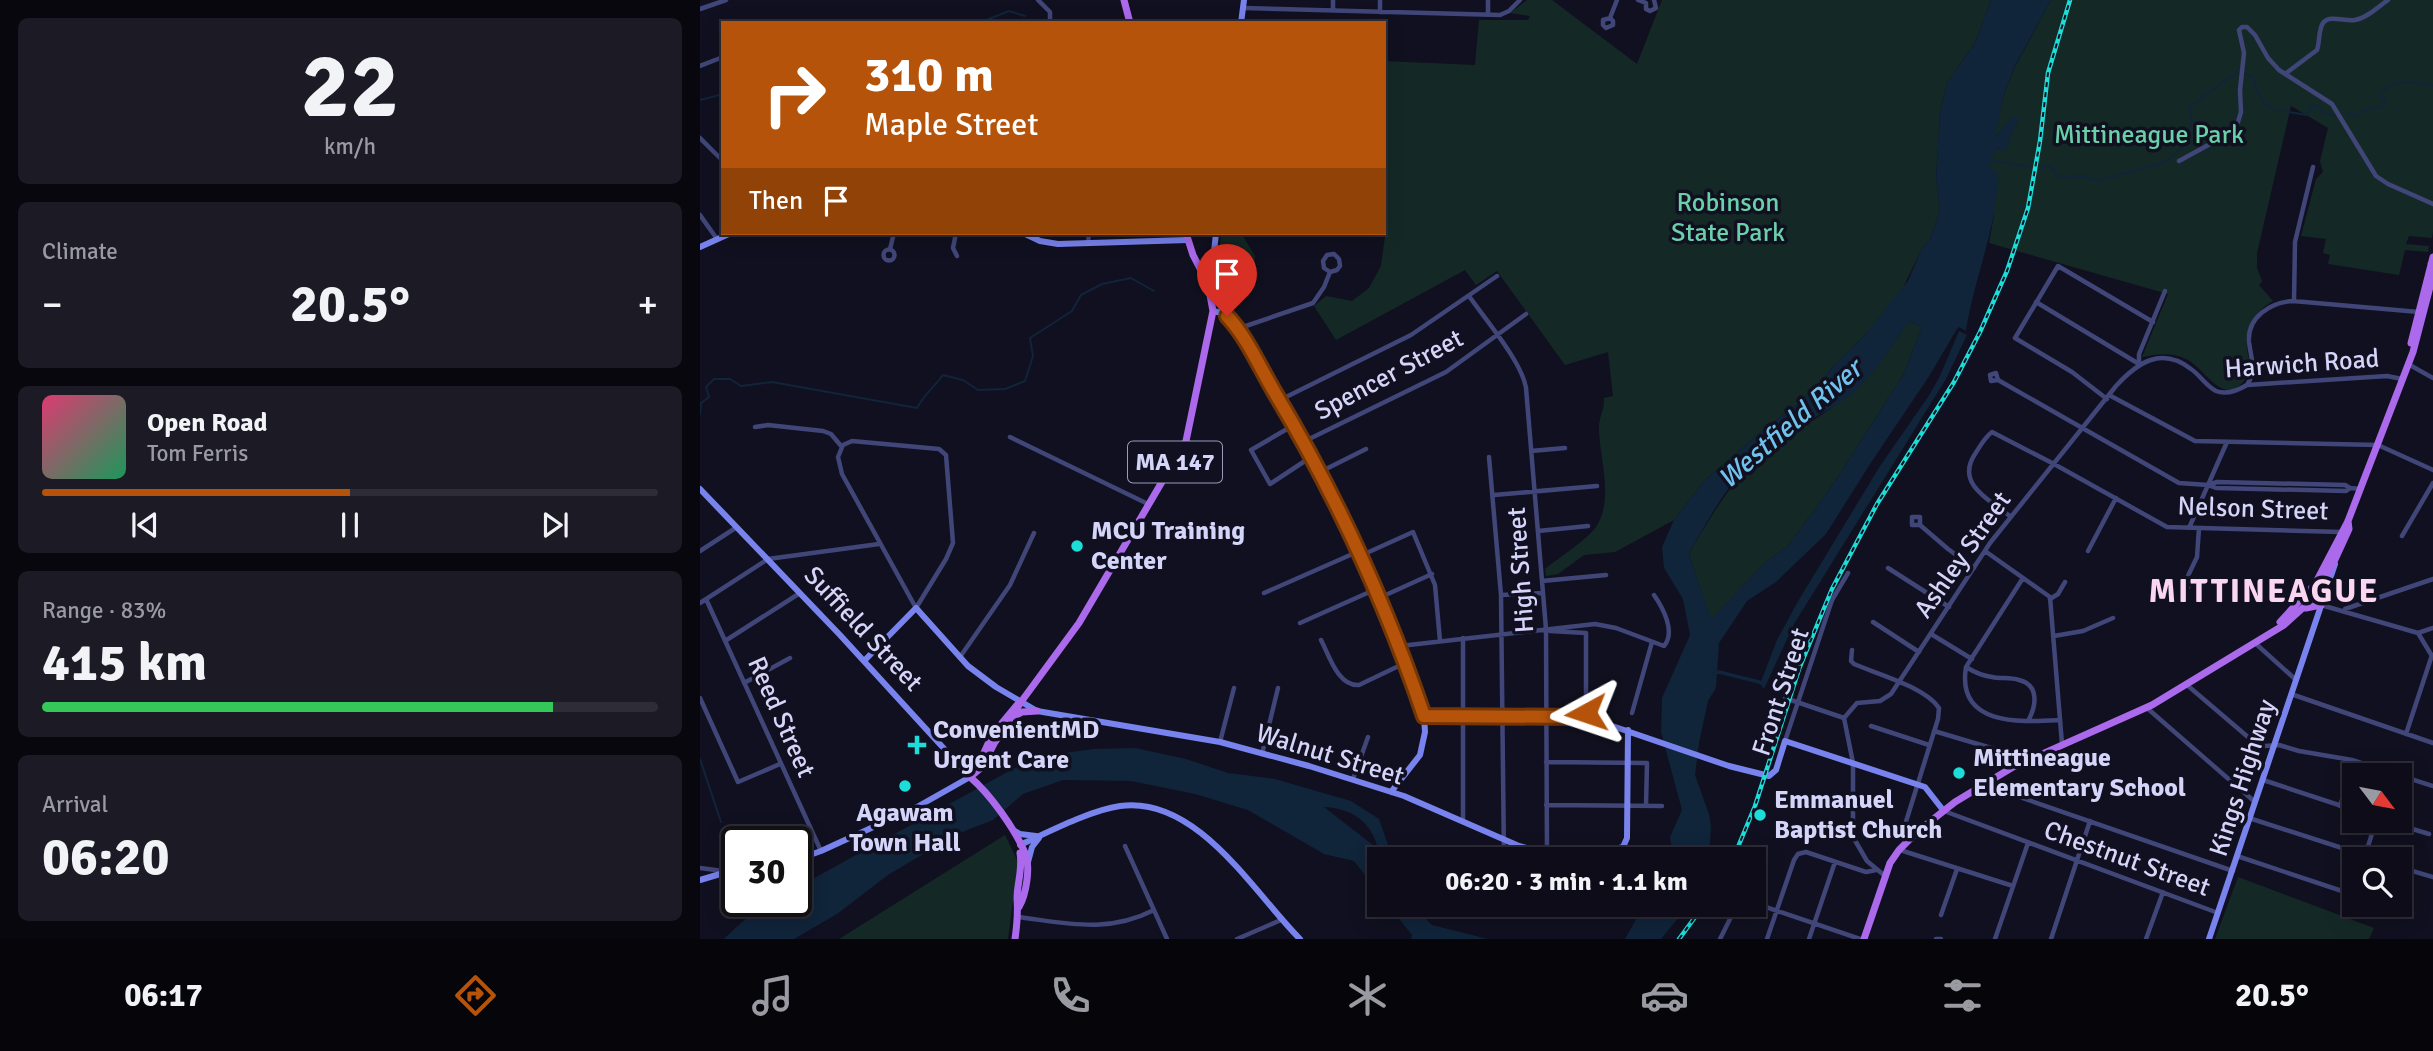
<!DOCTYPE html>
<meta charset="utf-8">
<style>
:root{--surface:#0d0c18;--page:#1b1a25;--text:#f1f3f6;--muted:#9a9ba2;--line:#2d2c37;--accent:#b45309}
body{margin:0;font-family:Signika,sans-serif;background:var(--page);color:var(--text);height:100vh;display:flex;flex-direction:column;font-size:26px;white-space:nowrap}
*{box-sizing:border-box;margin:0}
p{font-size:23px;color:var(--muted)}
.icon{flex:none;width:38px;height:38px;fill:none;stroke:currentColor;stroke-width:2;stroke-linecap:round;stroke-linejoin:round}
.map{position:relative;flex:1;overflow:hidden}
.sheet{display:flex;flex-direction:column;gap:18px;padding:18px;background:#07070d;width:700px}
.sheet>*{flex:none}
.hud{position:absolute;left:21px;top:21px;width:665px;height:214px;border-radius:0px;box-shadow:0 4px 18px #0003,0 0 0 2px var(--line);background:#b45309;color:#fff;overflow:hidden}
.needle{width:46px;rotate:122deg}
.buttons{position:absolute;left:1642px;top:763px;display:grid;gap:14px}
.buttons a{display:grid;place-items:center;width:70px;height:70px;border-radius:0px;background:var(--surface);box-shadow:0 4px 18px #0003,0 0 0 2px var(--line);font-size:35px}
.speed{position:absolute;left:21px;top:826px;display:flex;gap:14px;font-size:35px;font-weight:700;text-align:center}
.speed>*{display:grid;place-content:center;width:91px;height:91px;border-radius:50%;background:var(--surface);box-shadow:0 4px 18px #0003,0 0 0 2px var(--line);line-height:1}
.speed .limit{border:4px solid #111;border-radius:10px;background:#fff;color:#111}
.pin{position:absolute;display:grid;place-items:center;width:60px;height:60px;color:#fff;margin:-72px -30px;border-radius:50% 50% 50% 0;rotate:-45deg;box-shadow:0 0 7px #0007}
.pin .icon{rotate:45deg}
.me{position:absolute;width:77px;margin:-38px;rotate:265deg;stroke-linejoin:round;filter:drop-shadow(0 0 5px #0008)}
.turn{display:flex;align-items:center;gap:24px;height:147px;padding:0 28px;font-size:32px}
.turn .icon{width:91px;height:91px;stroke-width:2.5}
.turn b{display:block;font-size:49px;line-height:60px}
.then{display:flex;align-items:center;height:66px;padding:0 28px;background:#0003;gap:14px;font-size:26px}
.big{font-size:52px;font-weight:700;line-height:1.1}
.sheet .card{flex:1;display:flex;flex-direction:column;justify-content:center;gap:10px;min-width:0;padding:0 24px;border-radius:10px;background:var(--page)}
.sheet .dial{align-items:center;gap:0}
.dial b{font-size:91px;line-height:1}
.song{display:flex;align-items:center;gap:21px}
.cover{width:84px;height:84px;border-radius:10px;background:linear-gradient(135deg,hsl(340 70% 55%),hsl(150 70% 35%))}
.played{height:7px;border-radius:4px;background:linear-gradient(90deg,var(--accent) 50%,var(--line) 50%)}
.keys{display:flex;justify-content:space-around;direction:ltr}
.heat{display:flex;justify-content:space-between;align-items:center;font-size:38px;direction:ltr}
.charge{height:10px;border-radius:5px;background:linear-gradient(90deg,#34c759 83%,var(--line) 0)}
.trip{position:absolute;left:667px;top:847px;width:399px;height:70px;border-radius:0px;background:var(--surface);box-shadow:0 4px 18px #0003,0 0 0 2px var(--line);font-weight:700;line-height:70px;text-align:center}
.menu{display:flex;height:112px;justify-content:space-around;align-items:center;background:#05050a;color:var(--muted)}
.menu .icon{width:49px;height:49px}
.menu .active{color:var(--accent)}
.menu b{font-size:32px;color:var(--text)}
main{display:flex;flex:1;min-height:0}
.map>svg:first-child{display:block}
.green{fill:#142926}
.water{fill:#10243a;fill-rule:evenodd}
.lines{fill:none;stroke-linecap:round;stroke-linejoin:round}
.stream{stroke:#10243a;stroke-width:2}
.canal{stroke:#10243a;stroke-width:3.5}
.street{stroke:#414679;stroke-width:4.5}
.secondary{stroke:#7883ed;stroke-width:6}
.primary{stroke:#ab69ec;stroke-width:7}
.rail-casing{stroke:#1dddd9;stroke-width:4.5}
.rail{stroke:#111020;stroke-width:2;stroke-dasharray:5;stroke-linecap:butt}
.route-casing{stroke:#753606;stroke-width:18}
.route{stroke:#b45309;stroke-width:12}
.poi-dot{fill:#1dddd9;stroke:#111020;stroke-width:2.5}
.labels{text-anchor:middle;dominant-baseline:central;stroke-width:7;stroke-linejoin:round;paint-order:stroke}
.shield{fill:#111020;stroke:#9a9ab9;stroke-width:2}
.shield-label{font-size:24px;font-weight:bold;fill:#d5d5fa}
.park-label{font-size:26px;fill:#6ad0aa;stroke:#111020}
.street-label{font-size:26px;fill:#d5d5fa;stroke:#111020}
.poi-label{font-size:26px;font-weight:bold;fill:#d5d5fa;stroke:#111020;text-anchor:start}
.water-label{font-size:28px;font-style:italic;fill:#70c2ec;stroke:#111020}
.district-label{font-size:33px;font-weight:bold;letter-spacing:2px;fill:#fad6f1;stroke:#111020}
</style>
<main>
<section class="sheet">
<div class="card dial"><b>22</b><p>km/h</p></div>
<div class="card"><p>Climate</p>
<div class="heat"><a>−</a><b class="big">20.5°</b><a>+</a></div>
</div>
<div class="card">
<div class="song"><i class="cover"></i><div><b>Open Road</b><p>Tom Ferris</p></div></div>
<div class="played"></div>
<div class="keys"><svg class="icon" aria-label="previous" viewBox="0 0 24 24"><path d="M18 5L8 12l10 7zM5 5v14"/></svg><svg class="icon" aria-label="pause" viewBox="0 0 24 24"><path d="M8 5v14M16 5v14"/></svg><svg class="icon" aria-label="next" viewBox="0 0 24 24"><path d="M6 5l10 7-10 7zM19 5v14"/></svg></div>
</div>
<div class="card"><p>Range · 83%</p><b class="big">415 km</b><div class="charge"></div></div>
<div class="card"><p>Arrival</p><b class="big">06:20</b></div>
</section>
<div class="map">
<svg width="1733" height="939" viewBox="0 0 1733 939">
<rect width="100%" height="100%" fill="#111020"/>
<path class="green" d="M827,0H852L937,64L962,0H1291L1275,43L1247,83L1240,112L1236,177L1240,211L1230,239L1221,250L1202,290L1163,337L1136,363L1124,378L1095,406L1062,431L1005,480L974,520L915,552L884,555L858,574L846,576L845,569C857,559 888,539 896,527C914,501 900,459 899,430C898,419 905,409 904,398L913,396L908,352L865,365L797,271L776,285L765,270L636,340L614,306L626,296L652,301L669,288L681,266L685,236L684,61L775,65L779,20H828L830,16L810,13Z
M1351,0H1733V231L1732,238L1709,236L1706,244L1729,246L1728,252L1705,250L1699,275L1628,264L1630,255L1623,253L1626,239L1601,236L1616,179L1623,172L1620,161L1628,128L1591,106L1557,253V268L1562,281L1559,285L1573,301C1556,311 1544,327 1547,348C1548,359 1553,365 1548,376C1523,411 1507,369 1486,359C1471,352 1458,354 1442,357L1468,294L1289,243L1294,215L1288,162L1297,148L1304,151L1318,119H1312L1294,138L1303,97L1315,67Z
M521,233H541L555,256L553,275L521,295L516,288Z
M1209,320L1222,328L1203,375L1134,483L1088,546L1066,562L1011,620L989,554C1012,513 1036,475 1072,443C1087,431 1107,425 1123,414C1163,387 1183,360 1209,320Z
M305,835L318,862L308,939H139Z
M1538,877L1674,928L1669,939H1515Z"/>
<path class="water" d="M1291,0H1351L1315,66L1303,97L1295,137L1312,118H1319L1304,152L1297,148L1289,162L1291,169L1298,172C1298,227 1274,277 1266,331L1259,327L1257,329L1228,378L1172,461L1126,534L1076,582L1047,601L1019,643L1016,688L1008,701L999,743L995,775L1009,814L1011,827L1009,859H972L973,856L970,837L982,810L961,732L962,698L990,635L983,599L964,568L962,547L974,520L1005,480L1062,431L1095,406L1124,378L1136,363L1163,337L1208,281L1221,250L1230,239L1240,211L1236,177L1240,112L1247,83L1275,43ZM1210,321L1222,328L1203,375L1134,483L1088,546L1066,562L1011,619L989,554C1011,514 1037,466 1076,440C1102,423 1130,412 1154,392C1177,373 1191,344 1210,321Z
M1259,331L1267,335L1246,379L1094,624L1064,689L1060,684L1077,640L1097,603L1180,466L1228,397L1240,376Z
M435,748L486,759L528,773L575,779L651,801L679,819L693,859H679V893L654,861L624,854L548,810L495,794L431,781L363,780L323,794L293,820L257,834L188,875L137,914L94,939H24C35,928 58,906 74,901C80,900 90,901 96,901V888L335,757L393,749ZM624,807C651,808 672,822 678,849Z
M688,905H721L725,918L732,925L788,939H711L712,935Z
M944,905H989L961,939H925Z"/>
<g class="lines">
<path class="stream" d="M279,23L309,11L325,16
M1544,74L1553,77C1563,114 1571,108 1606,115L1615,105L1626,114L1634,115
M0,100L23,94
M1647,113L1657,116L1669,108L1683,107L1685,100L1680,95C1692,78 1715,81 1733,86
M1291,160L1331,167
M1341,166L1350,167L1359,177L1384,176L1397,181L1467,162L1484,145L1492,121L1489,107L1536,73L1539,74
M0,414L1,403L9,397L6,387L14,379H30L41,386L72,382L217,408C225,394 234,387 243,375L263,380L278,390L305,389L325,381L333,356L330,338L372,311L381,295L402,284L431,278L454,291
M0,759L21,822
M53,901L57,913"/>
<path class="canal" d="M1014,674L1019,672L1063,683"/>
<path class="street" d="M338,0L350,12V23
M788,0V14
M938,0L946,3V9L950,11L956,8L954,0
M543,8L800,15L809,11L820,0
M0,9L26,0
M633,10V0
M680,12V0
M910,18L913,21V25L906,28L903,25V20L910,18L917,0
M0,66L23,57
M1585,74L1617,50C1620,42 1618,31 1623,23C1630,14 1645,22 1655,20C1667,18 1678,7 1688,0
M0,138L23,161
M1479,161L1521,138L1538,122L1541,112L1540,90L1544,53L1539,30L1542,27H1547L1555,35L1568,58L1579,70L1632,104L1676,176L1688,184L1733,204
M0,215L17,239
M256,233L253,248L257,256
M388,244L389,233
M190,249L194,233
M183.5 255a5.5 5.5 0 1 1 11 0a5.5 5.5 0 1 1-11 0Z
M769,296C785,319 822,362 826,388L846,629L847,859
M1594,301L1595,242L1613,167
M1336,302L1439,364
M520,312L522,295L553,275
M537,329L613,303L624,287L630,272L637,270L640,266L639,259L634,254L627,255L623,261L624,268L630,272
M1439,363V354L1465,291
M1708,364L1733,378
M1298,380L1296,373L1290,375L1291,381L1298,380L1479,483L1508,485L1516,488L1646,491L1650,488
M1547,385C1557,370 1551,359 1549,342C1547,317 1571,302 1593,301L1719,312
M1409,395L1495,441L1678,445L1733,470
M1407,399L1372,372L1315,338L1358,266L1453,322
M580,400L711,335L797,276
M594,425L551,450L570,484L611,457
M55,427L68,425L123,431L131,434L142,447
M310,437L448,504
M152,441L239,449L246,455L253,543L246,559L216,608L142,474L138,457L143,445Z
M603,442L746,372L826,314
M831,451L865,448
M789,457L801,595L804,859
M620,472L666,449
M1508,485L1517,482L1645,485L1650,488L1661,489
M794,495L897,486
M1311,517C1290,500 1255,484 1275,454C1280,446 1285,437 1292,432L1354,464L1467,527L1641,532
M1220,525H1212V517H1220V525L1248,549L1274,568
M1489,528L1527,442
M838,531L888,526
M1702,536L1733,483
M0,551L37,527
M1285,551L1350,597L1362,744
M1388,551L1416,498
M660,556L713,532L735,585L740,641
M1188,568L1249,607
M1486,580L1480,582L1482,589L1488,587L1486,580L1497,557L1499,528
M842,581L906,575
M564,593L657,552
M801,595L843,593
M679,598L732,574
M6,599L121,851
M1350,599L1358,594L1365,582
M0,603L68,559L179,544
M1621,605L1718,633L1732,656
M1645,609L1733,579
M1173,622L1219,652
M600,623L674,590
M850,631L886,633V717
M1718,633L1733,628
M1231,634L1272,659
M1354,636L1383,631L1413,618
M621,640C629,655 638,687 659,685L705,663
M25,641L100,593
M1555,643L1595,679
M700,646L895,624L916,628L964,646C976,632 963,608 954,595
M1152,650L1151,661L1154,664C1177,674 1225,687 1239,708L1238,719L1204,828
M260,657L310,585L334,533
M1266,667L1323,578
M44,683L90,658
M1487,685L1555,743L1565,746L1579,745L1599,751L1652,760L1733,786
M1591,694L1733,743
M0,698L38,782L80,764
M1085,698L1144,718
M1447,708L1555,802
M932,713L952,642
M1144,718L1157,703L1180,701L1191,694L1290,543L1416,386C1437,363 1461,346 1491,369C1500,375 1506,386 1516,391C1526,395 1537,391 1547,385L1687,376L1702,379
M1144,718L1153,763V837L1167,861L1185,876
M1328,721C1336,707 1340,685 1319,680C1310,677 1301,679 1292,677C1283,676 1274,672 1266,667C1256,727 1322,722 1360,720
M1171,726L1229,745
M1234,731L1308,753L1324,761
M1706,734L1732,655
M1085,741L1132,600L1148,573
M520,742L534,688
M1303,753L1313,767
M562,754L578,688
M846,762L947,763L946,806
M653,779L668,737
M1563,780L1654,810
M1285,785L1533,871
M846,805L962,806
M1640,806L1647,784
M1244,811L1518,913
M1549,818L1676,859
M1686,821L1729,834
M763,822V638
M425,846L467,939
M1200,850L1313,886
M1537,856L1654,895
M1664,859L1676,821
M1699,867L1733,877
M0,868L23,871
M1054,903L1160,939
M1683,905L1692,907
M1241,915L1257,869
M318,917C367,923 407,934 454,910
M537,939L581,920
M1020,939L1037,905
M1067,939L1094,860L1098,854L1106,852L1166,872L1176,870
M1109,939L1135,862
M1236,939H1241
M1295,939L1328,843
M1351,939L1390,821
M1446,939L1463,892"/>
<path class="secondary" d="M541,23L544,0
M323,233L340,241L358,244L488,240
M0,247L31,233
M508,284L512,272L516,233
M513,311L526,314L530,318L580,400L634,499L700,646L724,716L725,732L720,755L691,792
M0,489L140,635L270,777L217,807L121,851L96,860
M164,661L216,608L268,666L296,687L337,711L520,742L609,766L704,796L819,846L830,849H915L923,847L927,838L928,730
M724,716L886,717L1029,766L1069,776L1076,770L1085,741L1225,787L1243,810
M313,830L320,834L336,836
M320,845C348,832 391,810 420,806C497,795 554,893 600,939
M328,862L332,847L339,838
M0,880L37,869
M1509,939L1635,564"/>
<path class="primary" d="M424,0L430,23
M1711,343L1733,257
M1606,608L1621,605
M1580,622L1615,584L1648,521L1713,352L1730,287L1731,264
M315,716L322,712L337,711
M277,768L292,735L317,705
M270,777L282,767L295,742L321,702L379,623L486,441L513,311L508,284L493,255L486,233
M270,777C290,794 315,829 325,853C331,867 326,895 319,907
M315,939C317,925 318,912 317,899C317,883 323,869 320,853
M1164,939L1190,863L1199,850L1217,832L1255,802L1313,767L1452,705L1584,625L1605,606L1619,589L1632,566L1649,529L1648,521"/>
<defs>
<path id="rail" d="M1033,859L1055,806L1099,669L1132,589L1177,504L1254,382L1280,332L1307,271L1328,208L1340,141L1348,73L1370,0
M979,939L1004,905"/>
</defs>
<use href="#rail" class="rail-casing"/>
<use href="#rail" class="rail"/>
</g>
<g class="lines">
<defs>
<path id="route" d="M527,316C547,337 560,368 575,393C636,495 686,604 724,716L886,717V713"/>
</defs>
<use href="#route" class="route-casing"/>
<use href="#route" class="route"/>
</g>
<g class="poi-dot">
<circle cx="377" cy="546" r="7"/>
<path d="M213.5 734.5h7v7h7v7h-7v7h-7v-7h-7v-7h7z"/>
<circle cx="1259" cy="773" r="7"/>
<circle cx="205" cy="786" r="7"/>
<circle cx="1060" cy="815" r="7"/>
</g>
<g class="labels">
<rect class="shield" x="428" y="441.5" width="94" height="41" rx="5"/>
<g class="shield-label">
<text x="475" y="462">MA 147</text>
</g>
<g class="park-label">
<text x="1449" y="135">Mittineague Park</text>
<text x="1028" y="203">Robinson<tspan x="1028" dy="30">State Park</tspan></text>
</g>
<g class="street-label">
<text transform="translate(1602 364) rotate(-4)">Harwich Road</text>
<text transform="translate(689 375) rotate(-28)">Spencer Street</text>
<text transform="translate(1553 509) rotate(2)">Nelson Street</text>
<text transform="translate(1263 555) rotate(-55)">Ashley Street</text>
<text transform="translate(821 570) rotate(-94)">High Street</text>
<text transform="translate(163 629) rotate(47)">Suffield Street</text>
<text transform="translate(1081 692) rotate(-72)">Front Street</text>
<text transform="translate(81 717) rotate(66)">Reed Street</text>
<text transform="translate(630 755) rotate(17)">Walnut Street</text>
<text transform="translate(1543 778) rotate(-72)">Kings Highway</text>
<text transform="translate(1427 859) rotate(20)">Chestnut Street</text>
</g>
<g class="poi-label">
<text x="391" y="531">MCU Training<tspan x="391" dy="30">Center</tspan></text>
<text x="233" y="730">ConvenientMD<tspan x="233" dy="30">Urgent Care</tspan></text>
<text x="1273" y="758">Mittineague<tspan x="1273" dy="30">Elementary School</tspan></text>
<text x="1074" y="800">Emmanuel<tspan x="1074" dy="30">Baptist Church</tspan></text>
<text x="205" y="813" text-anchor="middle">Agawam<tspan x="205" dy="30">Town Hall</tspan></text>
</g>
<g class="water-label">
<text transform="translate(1090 424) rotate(-41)">Westfield River</text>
</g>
<g class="district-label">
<text x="1564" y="591">MITTINEAGUE</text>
</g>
</g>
</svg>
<div class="buttons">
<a><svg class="needle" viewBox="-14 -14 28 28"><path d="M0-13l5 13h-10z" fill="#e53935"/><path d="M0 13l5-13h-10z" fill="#9a9ba2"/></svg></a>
<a><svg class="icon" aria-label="search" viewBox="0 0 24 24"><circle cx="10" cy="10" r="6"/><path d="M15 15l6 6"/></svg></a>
</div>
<div class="speed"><div class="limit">30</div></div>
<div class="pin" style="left:527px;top:316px;background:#d93025"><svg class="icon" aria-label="arrive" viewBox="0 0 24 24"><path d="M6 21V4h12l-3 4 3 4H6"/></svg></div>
<svg class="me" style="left:886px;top:713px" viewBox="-20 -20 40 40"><path d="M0-17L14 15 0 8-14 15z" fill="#b45309" stroke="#fff" stroke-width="4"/></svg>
<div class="trip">06:20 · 3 min · 1.1 km</div>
<div class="hud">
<div class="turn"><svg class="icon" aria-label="right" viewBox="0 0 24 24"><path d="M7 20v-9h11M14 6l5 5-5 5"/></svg><div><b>310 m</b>Maple Street</div></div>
<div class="then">Then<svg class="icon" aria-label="arrive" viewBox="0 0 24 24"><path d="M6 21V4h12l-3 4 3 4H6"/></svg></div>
</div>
</div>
</main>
<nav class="menu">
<b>06:17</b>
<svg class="icon active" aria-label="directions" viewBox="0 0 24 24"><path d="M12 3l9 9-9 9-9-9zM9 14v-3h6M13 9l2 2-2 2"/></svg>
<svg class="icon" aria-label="music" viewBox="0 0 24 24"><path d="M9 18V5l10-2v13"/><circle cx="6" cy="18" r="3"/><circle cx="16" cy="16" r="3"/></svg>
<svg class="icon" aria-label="phone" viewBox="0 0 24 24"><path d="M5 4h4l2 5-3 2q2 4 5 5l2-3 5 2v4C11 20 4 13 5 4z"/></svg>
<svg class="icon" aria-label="climate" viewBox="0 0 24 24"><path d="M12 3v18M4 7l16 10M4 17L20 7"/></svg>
<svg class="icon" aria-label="car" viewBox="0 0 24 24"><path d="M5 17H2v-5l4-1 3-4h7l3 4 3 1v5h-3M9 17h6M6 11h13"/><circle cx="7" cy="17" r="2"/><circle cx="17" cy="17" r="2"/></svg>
<svg class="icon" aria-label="filters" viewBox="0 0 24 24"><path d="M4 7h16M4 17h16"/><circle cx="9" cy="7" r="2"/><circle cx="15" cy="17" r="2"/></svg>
<b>20.5°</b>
</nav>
